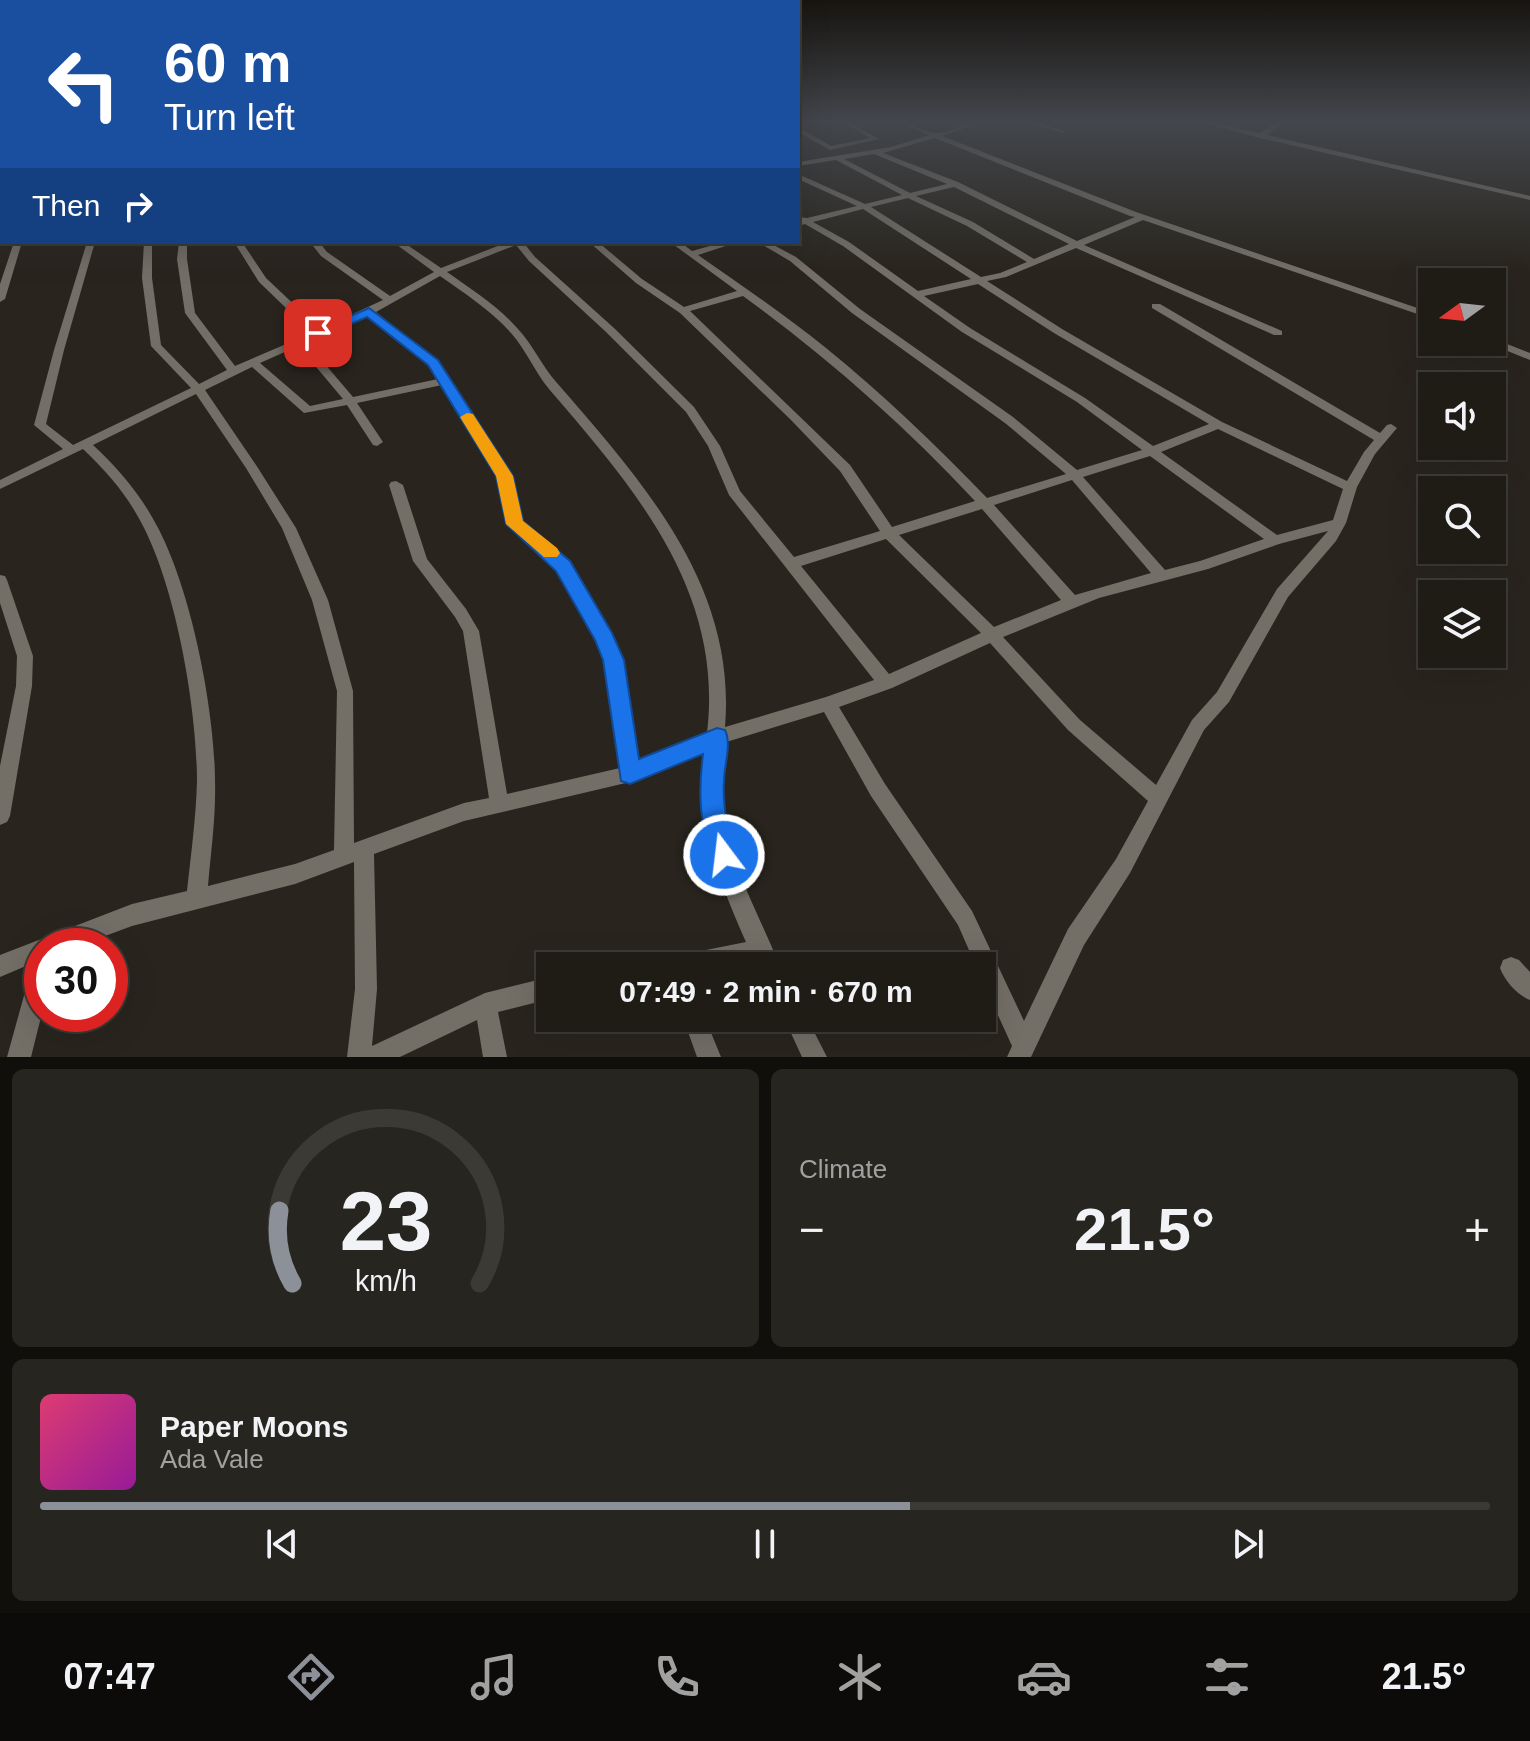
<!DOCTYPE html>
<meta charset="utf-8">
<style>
:root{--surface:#1f1c16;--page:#27251f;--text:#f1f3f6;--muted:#a1a1a1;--line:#3c3a35;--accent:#8c9099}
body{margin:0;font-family:Arial,sans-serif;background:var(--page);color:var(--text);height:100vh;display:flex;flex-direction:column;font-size:30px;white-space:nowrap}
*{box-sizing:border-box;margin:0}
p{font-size:26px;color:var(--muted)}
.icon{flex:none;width:44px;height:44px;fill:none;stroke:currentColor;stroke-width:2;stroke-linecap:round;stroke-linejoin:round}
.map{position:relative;height:1057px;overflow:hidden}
.details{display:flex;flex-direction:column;gap:12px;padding:12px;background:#110f0c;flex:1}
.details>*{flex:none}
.guide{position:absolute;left:0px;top:0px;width:800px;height:244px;box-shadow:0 8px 32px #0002,0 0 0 2px var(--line);background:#1a4fa0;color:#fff;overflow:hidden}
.needle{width:52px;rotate:255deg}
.buttons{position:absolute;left:1418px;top:268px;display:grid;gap:16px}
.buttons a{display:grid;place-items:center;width:88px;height:88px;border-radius:0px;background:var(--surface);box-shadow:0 8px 32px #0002,0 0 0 2px var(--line);font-size:40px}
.speed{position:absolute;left:24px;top:928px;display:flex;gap:16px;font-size:40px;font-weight:700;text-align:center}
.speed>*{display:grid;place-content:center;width:104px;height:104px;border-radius:50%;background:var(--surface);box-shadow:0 8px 32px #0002,0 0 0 2px var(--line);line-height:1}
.speed .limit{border:12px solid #d22;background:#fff;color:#111}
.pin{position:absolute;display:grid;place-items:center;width:68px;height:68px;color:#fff;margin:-34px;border-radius:16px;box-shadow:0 4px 12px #0006}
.me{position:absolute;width:88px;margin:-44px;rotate:345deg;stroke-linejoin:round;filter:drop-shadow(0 0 6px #0008)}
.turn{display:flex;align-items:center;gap:28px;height:168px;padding:0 32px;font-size:36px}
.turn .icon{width:104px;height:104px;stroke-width:2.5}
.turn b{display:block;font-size:56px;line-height:68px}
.then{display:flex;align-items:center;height:76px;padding:0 32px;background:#0003;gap:16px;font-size:30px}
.big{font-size:60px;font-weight:600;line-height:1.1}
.details .card{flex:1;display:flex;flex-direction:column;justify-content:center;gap:12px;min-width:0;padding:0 28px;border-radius:12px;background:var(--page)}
.details .dial{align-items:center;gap:0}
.dial svg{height:208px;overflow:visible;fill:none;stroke:var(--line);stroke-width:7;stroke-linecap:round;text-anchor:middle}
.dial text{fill:var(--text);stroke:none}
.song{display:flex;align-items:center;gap:24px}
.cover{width:96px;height:96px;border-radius:12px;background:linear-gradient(135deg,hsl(340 70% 55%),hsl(300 70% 35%))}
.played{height:8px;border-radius:4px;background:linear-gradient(90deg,var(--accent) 60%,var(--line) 60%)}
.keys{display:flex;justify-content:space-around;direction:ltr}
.heat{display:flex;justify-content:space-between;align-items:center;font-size:44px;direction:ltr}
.details .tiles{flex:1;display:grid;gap:12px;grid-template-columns:1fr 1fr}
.card:last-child{grid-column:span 2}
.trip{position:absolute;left:536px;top:952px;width:460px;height:80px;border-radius:0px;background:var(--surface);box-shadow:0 8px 32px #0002,0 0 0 2px var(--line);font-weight:600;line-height:80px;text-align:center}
.dock{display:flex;height:128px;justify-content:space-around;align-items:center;background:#0c0b09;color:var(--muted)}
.dock .icon{width:56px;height:56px}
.dock .on{color:var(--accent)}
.dock b{font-size:36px;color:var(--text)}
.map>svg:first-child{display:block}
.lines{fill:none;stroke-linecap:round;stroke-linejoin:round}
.minor{fill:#736f67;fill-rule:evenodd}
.route{fill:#1a73e8;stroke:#114b97;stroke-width:2}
.slow{fill:#f59e0b}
</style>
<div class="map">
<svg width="1530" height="1057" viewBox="0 0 1530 1057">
<rect width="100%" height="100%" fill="#29251e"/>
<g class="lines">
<path class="minor" d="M842,122H849L879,139L830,150L798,132V127L831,146L870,138Z
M898,122C912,121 923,133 937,133C952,133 967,122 983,122L942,136L1136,212L1432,313V319L1143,220L1084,245L1282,331V335H1274L1076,248L1006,277L987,281L1062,329L1222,422L1347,481L1364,452L1374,440L1152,308V304H1160L1380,433L1387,425L1391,424L1397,428L1375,454L1357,487L1346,523L1336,541L1288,597L1229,702L1204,730L1130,873L1084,945L1031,1057H1007L1012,1046L982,980V966H976L958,925L871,796L824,712L723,743C713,839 745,882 780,966H758L756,962L736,966H670L673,958L681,955L746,942C718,879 696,821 705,750L630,782L464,821L374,854L377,989L372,1046L485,993L550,977V999L498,1012L507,1057H483L477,1020L400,1057H347L355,989L354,862L295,884L132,926L78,946H42V1013L31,1057H7L33,963L0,977V955L132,904L187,891C191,854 196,818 197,781C197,707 175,579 137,515C123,490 104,469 83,449L0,489V480L63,449L34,425L54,350L87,242H95L64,350L46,424L73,445L191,388L151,346L142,278L144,242H152V278L161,345L199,384L227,370L185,313L177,259L179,242H187V259L195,313L235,366L312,333L259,282L234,242H242L266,278L320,329L383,300L321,256L310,242H319L327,252L390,296L434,272L393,242H403L441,268L508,242H523L535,257L614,328L694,407L720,446L740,491L794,557L880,531L840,471L790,419L680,313L636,283L589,242H598L642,279L684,307L737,291L670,242H680L692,251L724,242H738L698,255C741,285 785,315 826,348C883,394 936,445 987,498L1066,474L1005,423L852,313L790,261L758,242H768L796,257L860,309L1013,417L1077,470L1142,450L1077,402L962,332L843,246L805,224L798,226L799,217L807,218L857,206L798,179V174L865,204L902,195L836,160L798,166V162L891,147L929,135ZM935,138L1130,216L1135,217L1077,241L958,182L883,153ZM874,154L947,184L910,193L844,159ZM954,187L1069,244L1034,259L973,222L916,196ZM908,198L967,226L1027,262L1000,273L981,277L871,207ZM863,209L971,279L918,291L849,242L813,222ZM516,245L529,261L606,332L686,412L708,446L729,495L874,680L826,697L725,727C737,586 643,482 557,383C542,366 533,345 518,329C498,306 471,289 447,272ZM440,276C464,293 492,311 511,333C526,350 535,372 549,389C635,489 724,591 707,733L637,762L621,660L594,605L568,562L522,522L512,476L437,361L376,312ZM978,284L1054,333L1209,424L1153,446L1085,398L970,328L924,296ZM743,296C827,357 904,425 975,501L892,527L850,465L690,311ZM368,316L429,365L438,379L353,397L324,363L304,344ZM296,347L317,368L343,399L310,406L260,363ZM252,367L304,413L347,405L373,445L377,446L383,442L357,403L442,385L498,476L510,527L558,570L582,610L605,660L620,768L507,794L479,631L466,609L427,559L403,485L396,481L391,482L389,485L413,561L455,617L463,631L489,798L464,803L354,843L353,691L328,600L296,528L258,468L205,390ZM196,394L246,468L282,528L312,600L337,691L334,850L295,864L208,886C211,851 216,816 215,782C215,710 191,589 157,526C141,495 118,468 93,445ZM1218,429L1343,489L1333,520L1277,535L1161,452ZM1150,456L1264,539L1200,561L1165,570L1083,477ZM1072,480L1151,573L1075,595L994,505ZM982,509L1061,600L994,627L899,535ZM1328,531L1277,589L1217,692L1192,720L1156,785L1080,720L1003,637L1099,598L1208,569L1279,544ZM886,539L981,633L889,674L801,566ZM990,643L1068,730L1148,801L1116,859L1068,929L1024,1021L972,911L885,784L839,707L892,688Z
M1025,122H1034L1066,131L1063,133Z
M1201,122H1211L1260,133L1277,122H1284L1267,135L1530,196V200L1260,138Z
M0,150H2L0,155Z
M0,182H2V186H0Z
M0,221H2V227H0Z
M14,242H22L5,299L0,302V284Z
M1492,338L1530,353V360L1488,343L1492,342Z
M0,575L5,576L7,580L33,656L32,686L10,816L7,822L0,825V766L16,686L17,656L0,603Z
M1511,957L1519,960L1530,972V1000C1517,995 1505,981 1500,968L1503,960Z
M683,1018H705L721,1057H697Z
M784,1018H807L827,1057H802Z"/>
</g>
<linearGradient id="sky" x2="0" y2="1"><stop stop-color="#171410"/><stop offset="0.45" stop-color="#43464c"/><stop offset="1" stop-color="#43464c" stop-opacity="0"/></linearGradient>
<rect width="1530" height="270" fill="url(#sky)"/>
<path class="route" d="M369,308L438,360L513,476L523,521L570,561L612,633L624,660L639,759L717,728L725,730C732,745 724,765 724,781C722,807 728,831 737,855L733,864L724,868L715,864C699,827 698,793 703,754L630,784L621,781L603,660L595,640L556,571L506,524L496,476L428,365L367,317L323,336L311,333Z"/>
<path class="slow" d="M467,413L473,414L513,476L523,521L557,548L560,553L557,557H544L506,524L496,476L460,417Z"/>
</svg>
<div class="buttons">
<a><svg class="needle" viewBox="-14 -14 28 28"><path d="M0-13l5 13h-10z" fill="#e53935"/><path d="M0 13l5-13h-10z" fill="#a1a1a1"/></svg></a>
<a><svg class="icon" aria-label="sound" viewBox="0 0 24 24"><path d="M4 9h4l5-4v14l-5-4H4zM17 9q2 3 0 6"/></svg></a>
<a><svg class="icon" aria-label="search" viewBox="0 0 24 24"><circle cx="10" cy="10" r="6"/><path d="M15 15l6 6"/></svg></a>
<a><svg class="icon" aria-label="layers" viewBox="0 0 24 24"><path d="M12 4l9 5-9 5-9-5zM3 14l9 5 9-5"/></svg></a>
</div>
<div class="speed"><div class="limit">30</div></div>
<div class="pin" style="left:318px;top:333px;background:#d93025"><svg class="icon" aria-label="arrive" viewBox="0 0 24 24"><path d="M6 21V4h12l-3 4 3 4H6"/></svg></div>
<svg class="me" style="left:724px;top:855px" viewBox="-20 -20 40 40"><circle r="17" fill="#1a73e8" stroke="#fff" stroke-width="3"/><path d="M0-11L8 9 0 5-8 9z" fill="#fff"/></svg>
<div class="trip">07:49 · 2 min · 670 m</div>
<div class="guide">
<div class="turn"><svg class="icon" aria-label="left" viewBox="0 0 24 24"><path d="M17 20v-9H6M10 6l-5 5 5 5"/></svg><div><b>60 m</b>Turn left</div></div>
<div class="then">Then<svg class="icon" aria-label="right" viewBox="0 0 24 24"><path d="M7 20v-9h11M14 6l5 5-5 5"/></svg></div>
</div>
</div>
<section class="details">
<div class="tiles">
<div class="card dial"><svg viewBox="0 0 100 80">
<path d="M14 69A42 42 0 1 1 86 69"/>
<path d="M14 69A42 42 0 0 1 9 41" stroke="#8c9099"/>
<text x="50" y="56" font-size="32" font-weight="700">23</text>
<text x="50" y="72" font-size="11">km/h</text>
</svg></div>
<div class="card"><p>Climate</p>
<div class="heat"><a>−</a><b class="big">21.5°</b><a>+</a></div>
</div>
<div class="card">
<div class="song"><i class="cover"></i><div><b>Paper Moons</b><p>Ada Vale</p></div></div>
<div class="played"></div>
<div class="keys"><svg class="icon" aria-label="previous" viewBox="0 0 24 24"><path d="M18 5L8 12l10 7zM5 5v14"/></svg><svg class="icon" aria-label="pause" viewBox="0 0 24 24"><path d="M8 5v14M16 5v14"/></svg><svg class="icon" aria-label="next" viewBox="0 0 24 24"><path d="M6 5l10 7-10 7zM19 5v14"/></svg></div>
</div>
</div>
</section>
<nav class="dock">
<b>07:47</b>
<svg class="icon on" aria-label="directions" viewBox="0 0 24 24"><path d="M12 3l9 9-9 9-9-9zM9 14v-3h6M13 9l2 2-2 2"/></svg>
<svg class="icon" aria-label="music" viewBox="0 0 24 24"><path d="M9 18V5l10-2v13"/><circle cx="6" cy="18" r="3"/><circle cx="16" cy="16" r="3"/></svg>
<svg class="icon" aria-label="phone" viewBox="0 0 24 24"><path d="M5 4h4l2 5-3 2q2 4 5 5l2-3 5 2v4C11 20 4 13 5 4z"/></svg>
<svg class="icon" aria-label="climate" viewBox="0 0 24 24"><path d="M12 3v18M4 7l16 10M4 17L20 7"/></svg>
<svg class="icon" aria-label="car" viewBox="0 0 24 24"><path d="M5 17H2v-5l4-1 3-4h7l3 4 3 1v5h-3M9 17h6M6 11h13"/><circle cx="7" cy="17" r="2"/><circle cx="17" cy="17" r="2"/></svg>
<svg class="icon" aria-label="filters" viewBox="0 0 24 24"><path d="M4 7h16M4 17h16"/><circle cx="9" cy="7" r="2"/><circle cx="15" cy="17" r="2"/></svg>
<b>21.5°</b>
</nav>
